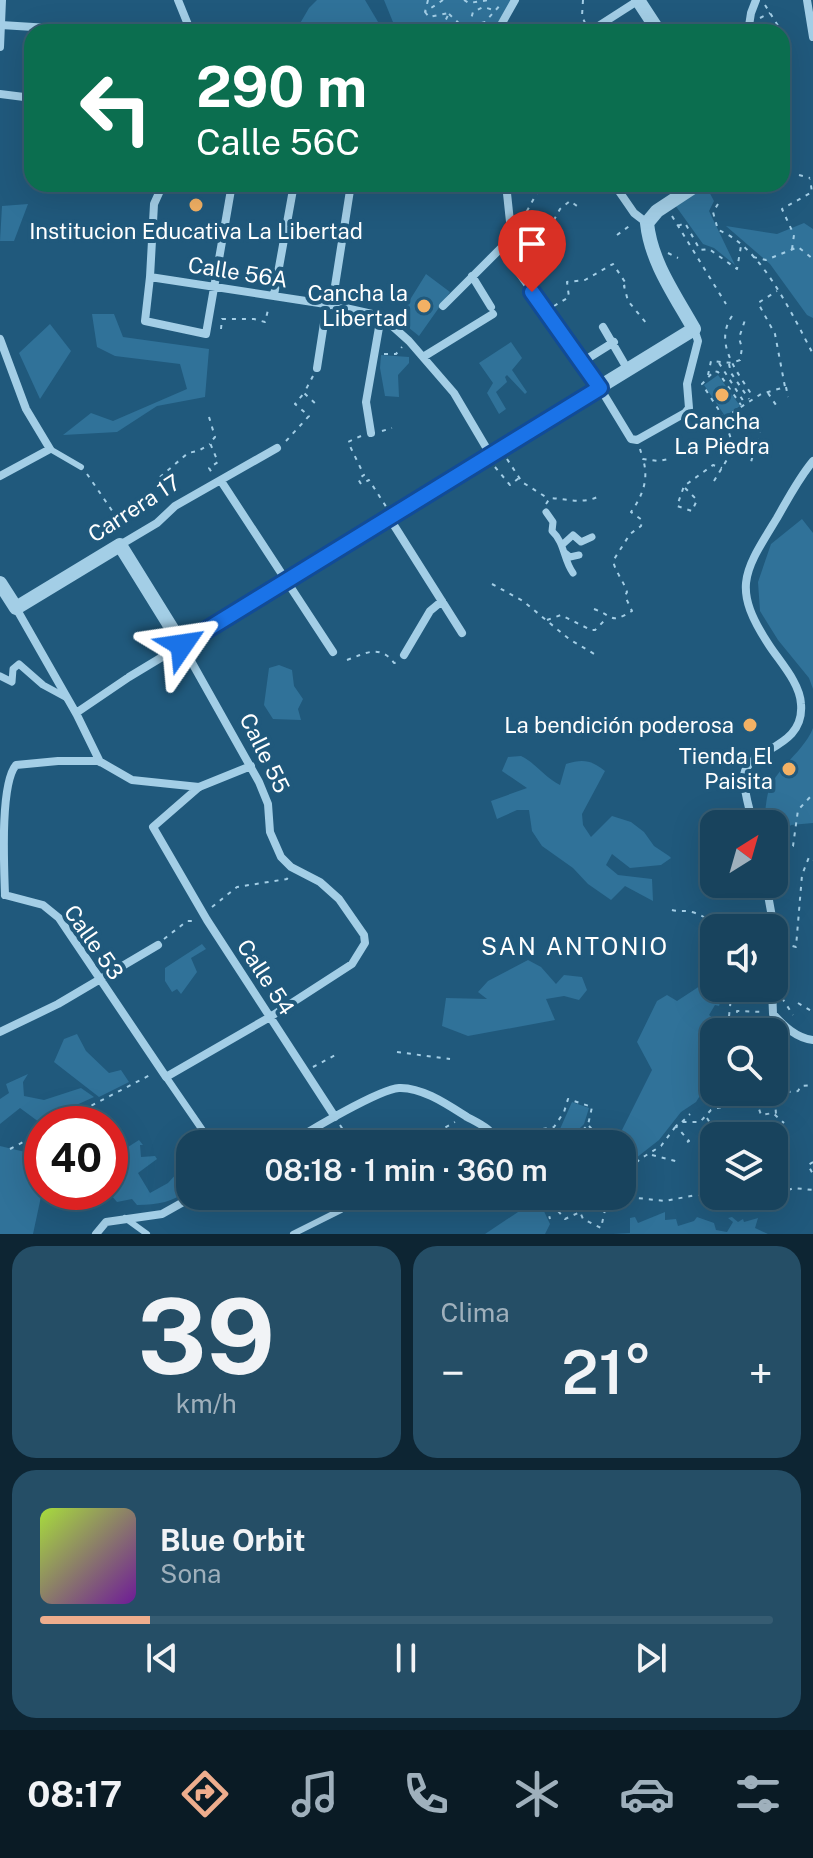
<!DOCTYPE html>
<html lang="es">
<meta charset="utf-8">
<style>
:root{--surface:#18435d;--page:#254e66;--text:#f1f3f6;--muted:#9fb0bc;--line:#365c72;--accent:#eead8d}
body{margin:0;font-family:"Public Sans",sans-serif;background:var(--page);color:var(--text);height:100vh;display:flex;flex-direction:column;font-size:30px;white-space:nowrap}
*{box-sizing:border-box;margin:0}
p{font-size:26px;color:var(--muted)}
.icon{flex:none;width:44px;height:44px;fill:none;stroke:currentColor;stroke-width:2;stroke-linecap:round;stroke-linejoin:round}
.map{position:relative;height:1234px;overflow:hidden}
.details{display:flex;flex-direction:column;gap:12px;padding:12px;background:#0d2533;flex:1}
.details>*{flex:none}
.hud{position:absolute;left:24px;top:24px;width:766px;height:168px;border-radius:24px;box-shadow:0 8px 32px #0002,0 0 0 2px var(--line);background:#0b6e4f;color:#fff;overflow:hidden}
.needle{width:52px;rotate:37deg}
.fabs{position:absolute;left:700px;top:810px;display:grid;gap:16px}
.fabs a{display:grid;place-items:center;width:88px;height:88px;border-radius:16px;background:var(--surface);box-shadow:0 8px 32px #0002,0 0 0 2px var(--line);font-size:40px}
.speed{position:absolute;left:24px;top:1106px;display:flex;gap:16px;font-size:40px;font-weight:700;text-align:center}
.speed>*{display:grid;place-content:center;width:104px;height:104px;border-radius:50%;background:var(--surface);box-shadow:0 8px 32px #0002,0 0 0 2px var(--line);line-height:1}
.speed .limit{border:12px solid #d22;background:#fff;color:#111}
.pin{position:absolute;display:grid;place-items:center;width:68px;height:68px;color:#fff;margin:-82px -34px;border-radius:50% 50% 50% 0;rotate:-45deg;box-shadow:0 0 8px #0007}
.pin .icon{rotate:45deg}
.me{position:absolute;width:88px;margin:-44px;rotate:58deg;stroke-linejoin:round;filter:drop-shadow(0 0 6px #0008)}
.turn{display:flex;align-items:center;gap:28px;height:168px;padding:0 40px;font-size:36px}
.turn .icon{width:104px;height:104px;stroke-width:2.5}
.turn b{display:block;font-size:56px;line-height:68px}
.big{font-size:60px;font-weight:600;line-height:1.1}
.details .tile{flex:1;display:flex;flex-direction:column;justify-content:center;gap:12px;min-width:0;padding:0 28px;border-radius:24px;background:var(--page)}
.details .dial{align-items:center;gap:0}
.dial b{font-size:104px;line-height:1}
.song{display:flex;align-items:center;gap:24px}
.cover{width:96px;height:96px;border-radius:12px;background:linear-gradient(135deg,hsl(80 70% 55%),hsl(280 70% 35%))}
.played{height:8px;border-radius:4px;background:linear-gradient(90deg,var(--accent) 15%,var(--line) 15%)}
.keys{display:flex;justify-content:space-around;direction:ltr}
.heat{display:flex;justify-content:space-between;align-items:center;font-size:44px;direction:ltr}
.details .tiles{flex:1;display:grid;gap:12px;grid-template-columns:1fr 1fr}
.tile:last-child{grid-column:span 2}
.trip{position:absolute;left:176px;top:1130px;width:460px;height:80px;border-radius:24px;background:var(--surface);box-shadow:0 8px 32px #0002,0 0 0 2px var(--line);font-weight:600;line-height:80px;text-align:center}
.dock{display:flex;height:128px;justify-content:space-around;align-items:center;background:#0a1b25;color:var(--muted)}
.dock .icon{width:56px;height:56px}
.dock .active{color:var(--accent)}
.dock b{font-size:36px;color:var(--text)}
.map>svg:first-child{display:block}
.green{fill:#307299}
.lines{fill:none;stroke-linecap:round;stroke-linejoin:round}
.path{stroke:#a3cee6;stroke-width:2;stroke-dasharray:4 6;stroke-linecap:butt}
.service{stroke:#a3cee6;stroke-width:6}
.pedestrian{stroke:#a3cee6;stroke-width:7}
.minor{stroke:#a3cee6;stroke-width:8}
.tertiary{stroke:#a3cee6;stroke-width:14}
.route-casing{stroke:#114b97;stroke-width:20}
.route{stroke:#1a73e8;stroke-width:14}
.poi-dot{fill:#f3b164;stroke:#20597c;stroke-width:3}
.labels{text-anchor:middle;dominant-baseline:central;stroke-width:8;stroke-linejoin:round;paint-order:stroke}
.poi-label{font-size:22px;fill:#fff;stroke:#20597c;text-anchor:end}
.street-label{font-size:22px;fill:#fff;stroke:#20597c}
.neighbourhood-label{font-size:24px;letter-spacing:2px;fill:#fff;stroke:#20597c}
</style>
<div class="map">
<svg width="813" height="1234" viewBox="0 0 813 1234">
<rect width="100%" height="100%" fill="#20597c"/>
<path class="green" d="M317,0H365L384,32H295L309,8Z
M384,0H514L496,32H397Z
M706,186L714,201L709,211L735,265L714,248L703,244L675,205Z
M28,204L14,241H0L2,206Z
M804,223L813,229V318L807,315L770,264L726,226L777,234Z
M426,274L450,292L419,336L398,319Z
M92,314H114L123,337L209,349L205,397L157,406L117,432L63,435L91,413L113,421L187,389L180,364L115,356L97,347Z
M50,324L71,351L40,399L19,353Z
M511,342L522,358L512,370L527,392L525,394L507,375L505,377L507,382L496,392L506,409L499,414L487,393L493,383L479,363Z
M381,355L409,357V363L398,375L399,397L385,396L380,368Z
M718,375L740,406L725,416L704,385Z
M802,519L813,533V689L809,678L778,640L760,611L758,582L771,544Z
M279,665L292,670L294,686L303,699L298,709L301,720L273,719L264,705L269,668Z
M813,728V823L791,825L774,844V824H764V820C766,809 766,796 770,787C780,765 804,751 813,728Z
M521,756C537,764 544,777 560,785L566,764C583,759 591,760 605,771L582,814L583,825L591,837L612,816L631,822L644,832L654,846L669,856L671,858L661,865L630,868L612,854L606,865L618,875L652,879L653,901L625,886L611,900L588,884L573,868L542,846L532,831L529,810H517L497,819L491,801L527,788L502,771L508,757Z
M202,944L206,949L191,958L197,972L181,994L177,989L172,992L165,981V968Z
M528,960L541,967L556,984L564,975L582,977L587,990L579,1000L564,996L546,999L555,1020L468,1036L442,1026L446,998L487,999L478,992L488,981Z
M714,968V988H720L718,993L722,995L719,1006L715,1005L709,1015L719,1023L708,1028L710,1044L707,1054L711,1078L696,1102L681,1112L659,1140L622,1169V1144H615L652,1070L637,1042L657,1001L667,995L677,1001L703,984Z
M77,1034L86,1051L109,1073L121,1070L129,1082L99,1097L54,1062L64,1039Z
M28,1074L23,1082L24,1096L44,1100L81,1088L94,1097L39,1122L20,1108L0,1124V1099L9,1093L6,1084Z
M572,1102L589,1108L584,1124L564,1144H540L536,1138L543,1133L560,1129Z
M139,1140L143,1145H140L141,1157L155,1156L157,1159L138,1173L150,1193L168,1183L190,1159V1189C173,1202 158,1205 137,1205L132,1199L117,1202L111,1195C88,1214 71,1202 44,1201L46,1192H110C110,1169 104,1161 128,1151V1147Z
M0,1146L42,1156V1192L33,1234H0Z
M533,1202L542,1207L550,1224L545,1234H485Z
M665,1212V1220L676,1219L678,1226L694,1221L697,1217L714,1223L716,1230L727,1232L733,1222L728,1218L732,1217L738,1222L743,1219L744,1222L758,1218L755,1228L768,1234H613L630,1233V1218L635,1217L638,1223Z"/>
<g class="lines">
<path class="path" d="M428,0L425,12L443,0
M464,0L469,3L489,0
M583,0L582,16L585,23
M765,5L782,32
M425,12L429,17L449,13L442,28L451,32
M449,14L464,28
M760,18L770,13
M469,26L473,12L483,7L494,10
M453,32L485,22L502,3
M712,32L724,24L730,30L739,22
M799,175L810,178
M718,204L713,212L718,230C761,246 793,316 813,354
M672,216L726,304
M525,218L533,219L549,229L544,240
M522,220L538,191L545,184
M678,226L685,223L700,250L709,249L737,269L741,246
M549,229L560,209L570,201L577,206
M617,235L632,224
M792,249L794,235L782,209L812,192L810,179
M668,253L678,258
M753,257L766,260L798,247L813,259
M554,306L569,297L567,282L585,280L613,264L627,285L624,286L628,301L647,324H650
M732,316C713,344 738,372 753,397
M221,329L222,319H254L265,322L269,306
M384,354H396L402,347
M719,363L744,402
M729,364L731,373L749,399
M708,375L711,361L732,363L740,360L742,348L739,338L746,317
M313,376L304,393L319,407
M786,387L788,397
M768,393L776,405
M209,417L215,437L210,443L218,462L209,468L213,475
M724,418L761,394L785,387L775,334L758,303L777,291
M725,418C739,419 751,414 761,428L751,462
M382,431L392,428
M361,436L348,442L364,475L358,479L361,484L369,480L387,508
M286,441L309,416L295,404L304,393
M640,449L643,459L659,461L669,459
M507,459L522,482L549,499
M495,467L510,485L519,478
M87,474L126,531
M160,477L188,453L198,451L210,444
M714,481L734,448L724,418L702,384L714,371L718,372L741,405
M685,488L697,500L692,511L677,506L684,486L713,465L722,468
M546,504L550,498C567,499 585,505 601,495
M492,584L523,601L569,639L596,655
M594,609C615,617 610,624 632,611L625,596L627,592C623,580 616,573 613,561L630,534L641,526L642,520L631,512C643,495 649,479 643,459
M547,620L561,615L591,630H595L607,618
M347,660C366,653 380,644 394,663L399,662
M774,851L787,850L793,846L798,810L813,794
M212,907L237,887L287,879L288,876
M672,910C679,912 685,910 692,912C713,918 709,930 733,913L746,928
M164,939L187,921H195
M783,943L796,947L802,875L809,857L813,860
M778,958L789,971
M781,988L789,971
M782,998L793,1015
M798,1003L813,1012
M717,1020L726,1027L730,1026L731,1031
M759,1022L762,1032
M728,1026L731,997
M731,1032L764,1018
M741,1032L737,1021V1011L764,1012
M397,1052L450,1059
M774,1064L784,1076L789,1092L798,1091L801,1086L813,1085
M313,1067L339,1053
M768,1092L775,1101L776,1114
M706,1095L714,1082
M717,1108L753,1101L754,1104L757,1103L761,1115L773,1113L784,1123
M707,1118L718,1136
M682,1122L690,1114
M56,1124L152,1074
M340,1125L352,1144
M589,1126L605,1144
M687,1142L689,1141L676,1126L681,1122H700L711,1110L717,1108V1103
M446,1144L441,1130L455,1122
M533,1144L532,1139L542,1129L554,1127L564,1112L568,1099L592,1107L588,1125L568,1144
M10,1149L42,1132
M652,1155L679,1162
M813,1162L808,1165L813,1174
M774,1172L781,1174
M622,1177L640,1159L661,1146L676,1126
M788,1190L794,1188L813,1190
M545,1196L565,1219L580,1212L583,1219L601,1228L605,1210C597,1203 588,1204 581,1196
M552,1196L566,1209L588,1202L589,1196
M619,1196L665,1201L696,1195L717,1196
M763,1196L765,1200
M544,1197L550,1219"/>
<path class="service" d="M50,449L81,467
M125,1218L147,1234
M293,1234L341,1210L358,1196"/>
<path class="pedestrian" d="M546,512L553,522L552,531C565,543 563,559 573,573
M562,545L573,535L581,542L592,537
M565,553L570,557L579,555
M0,676L12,682L13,669L19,664L43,685L67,698
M166,1077L212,1144"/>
<path class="minor" d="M178,0L191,32
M807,0L813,37
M1,25L114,32
M497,32L515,0
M589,32L639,0
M748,32L751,13L756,0
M0,47L2,0
M0,94L32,98
M163,184L154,204L150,277L145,321L206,334L232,184
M403,184L412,186
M614,184L634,213L647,223
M515,267L600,388L631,439L637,440L685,413L689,408L687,384L698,341L694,329
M472,276L491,307
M150,277L332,305L381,316L409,341L454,393L490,454
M274,295L294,184
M332,305L351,184
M443,306L508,241L511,231L506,184
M603,327L628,370
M0,339L26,409L50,449L0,476
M423,357L493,314
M582,362L614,342
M317,368L327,304
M371,433L366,402L381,316
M221,481L333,652
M390,519L462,633
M120,545L157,523L175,506L277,448
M16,608L77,715
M404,655L430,611L442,601
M100,762L76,713L132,675
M251,766L199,787L153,827L207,920L335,1117
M753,824C750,810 743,790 744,776C746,748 805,750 801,704C800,683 780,662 769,645C731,587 744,572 777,518C788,499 798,479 813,461
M766,884L774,928
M5,895L43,905L59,918L166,1077L270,1017L352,964L365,943L364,935L339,899L320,882L291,867L281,857L270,832L268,804L259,782L182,645L129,677
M5,895C4,865 0,784 16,765L58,761H99L132,780L199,787
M774,930V950
M772,988L773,1014C784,1026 796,1038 813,1040
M0,1032L58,1004L158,945
M290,1144C308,1131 380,1089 399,1088C422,1087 448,1105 467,1117C478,1123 495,1130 497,1144
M96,1234L106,1222L162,1214L194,1196"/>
<path class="tertiary" d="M638,0L659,32
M0,583L16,608L120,545L182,645L285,580L390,519L487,456L694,329C675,295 651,262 647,223L657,211L698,184"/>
</g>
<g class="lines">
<defs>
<path id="route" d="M182,645L600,388L532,292"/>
</defs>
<use href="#route" class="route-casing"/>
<use href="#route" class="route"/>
</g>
<g class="poi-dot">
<circle cx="196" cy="205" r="8"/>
<circle cx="424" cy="306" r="8"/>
<circle cx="722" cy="395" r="8"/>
<circle cx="750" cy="725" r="8"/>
<circle cx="789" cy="769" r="8"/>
</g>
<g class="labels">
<g class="poi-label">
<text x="196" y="231" text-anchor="middle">Institucion Educativa La Libertad</text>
<text x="408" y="293">Cancha la<tspan x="408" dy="25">Libertad</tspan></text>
<text x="722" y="421" text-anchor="middle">Cancha<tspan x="722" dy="25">La Piedra</tspan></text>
<text x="734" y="725">La bendición poderosa</text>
<text x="773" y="756">Tienda El<tspan x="773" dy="25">Paisita</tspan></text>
</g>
<g class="street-label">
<text transform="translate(238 272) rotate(9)">Calle 56A</text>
<text transform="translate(134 508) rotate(-33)">Carrera 17</text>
<text transform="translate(265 753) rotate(64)">Calle 55</text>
<text transform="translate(94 942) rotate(55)">Calle 53</text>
<text transform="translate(266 977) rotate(57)">Calle 54</text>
</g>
<g class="neighbourhood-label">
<text x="575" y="946">SAN ANTONIO</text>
</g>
</g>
</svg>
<div class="fabs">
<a><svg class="needle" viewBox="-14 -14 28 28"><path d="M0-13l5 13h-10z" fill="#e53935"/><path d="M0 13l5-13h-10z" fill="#9fb0bc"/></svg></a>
<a><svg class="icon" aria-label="sound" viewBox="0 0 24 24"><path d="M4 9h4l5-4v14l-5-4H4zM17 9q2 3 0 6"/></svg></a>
<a><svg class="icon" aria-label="search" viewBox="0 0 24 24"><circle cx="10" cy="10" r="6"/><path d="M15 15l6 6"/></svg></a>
<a><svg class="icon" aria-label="layers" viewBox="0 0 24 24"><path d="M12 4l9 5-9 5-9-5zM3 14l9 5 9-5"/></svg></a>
</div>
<div class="speed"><div class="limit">40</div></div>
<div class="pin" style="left:532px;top:292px;background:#d93025"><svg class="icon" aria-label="arrive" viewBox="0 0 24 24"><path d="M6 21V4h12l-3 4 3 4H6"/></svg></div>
<svg class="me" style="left:182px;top:645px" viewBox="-20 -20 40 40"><path d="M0-17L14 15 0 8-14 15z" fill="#1a73e8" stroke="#fff" stroke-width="4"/></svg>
<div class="trip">08:18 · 1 min · 360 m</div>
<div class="hud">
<div class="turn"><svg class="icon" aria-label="left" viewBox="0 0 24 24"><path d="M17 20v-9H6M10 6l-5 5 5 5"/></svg><div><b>290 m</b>Calle 56C</div></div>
</div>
</div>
<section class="details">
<div class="tiles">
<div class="tile dial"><b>39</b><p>km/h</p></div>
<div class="tile"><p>Clima</p>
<div class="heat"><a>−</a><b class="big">21°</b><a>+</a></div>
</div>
<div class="tile">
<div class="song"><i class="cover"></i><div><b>Blue Orbit</b><p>Sona</p></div></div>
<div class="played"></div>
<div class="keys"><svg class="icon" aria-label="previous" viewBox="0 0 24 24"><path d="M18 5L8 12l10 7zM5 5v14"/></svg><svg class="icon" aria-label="pause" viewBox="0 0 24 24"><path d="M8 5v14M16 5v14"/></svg><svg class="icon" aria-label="next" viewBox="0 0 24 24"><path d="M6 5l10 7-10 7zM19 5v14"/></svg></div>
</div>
</div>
</section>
<nav class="dock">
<b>08:17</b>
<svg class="icon active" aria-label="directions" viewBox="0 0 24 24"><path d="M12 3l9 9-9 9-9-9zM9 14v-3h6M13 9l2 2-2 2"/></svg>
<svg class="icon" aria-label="music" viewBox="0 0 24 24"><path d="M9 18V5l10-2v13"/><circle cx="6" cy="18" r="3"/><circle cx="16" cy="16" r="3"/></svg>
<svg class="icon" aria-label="phone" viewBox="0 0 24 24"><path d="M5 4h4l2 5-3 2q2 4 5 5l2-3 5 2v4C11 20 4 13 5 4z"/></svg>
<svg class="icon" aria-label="climate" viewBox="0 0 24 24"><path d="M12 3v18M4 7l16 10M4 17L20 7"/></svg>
<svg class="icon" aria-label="car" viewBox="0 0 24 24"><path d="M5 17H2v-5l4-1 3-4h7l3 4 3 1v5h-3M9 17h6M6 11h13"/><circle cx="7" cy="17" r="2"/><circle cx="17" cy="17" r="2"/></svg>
<svg class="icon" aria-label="filters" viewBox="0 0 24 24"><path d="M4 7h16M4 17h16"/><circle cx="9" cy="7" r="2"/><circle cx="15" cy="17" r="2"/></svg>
</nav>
